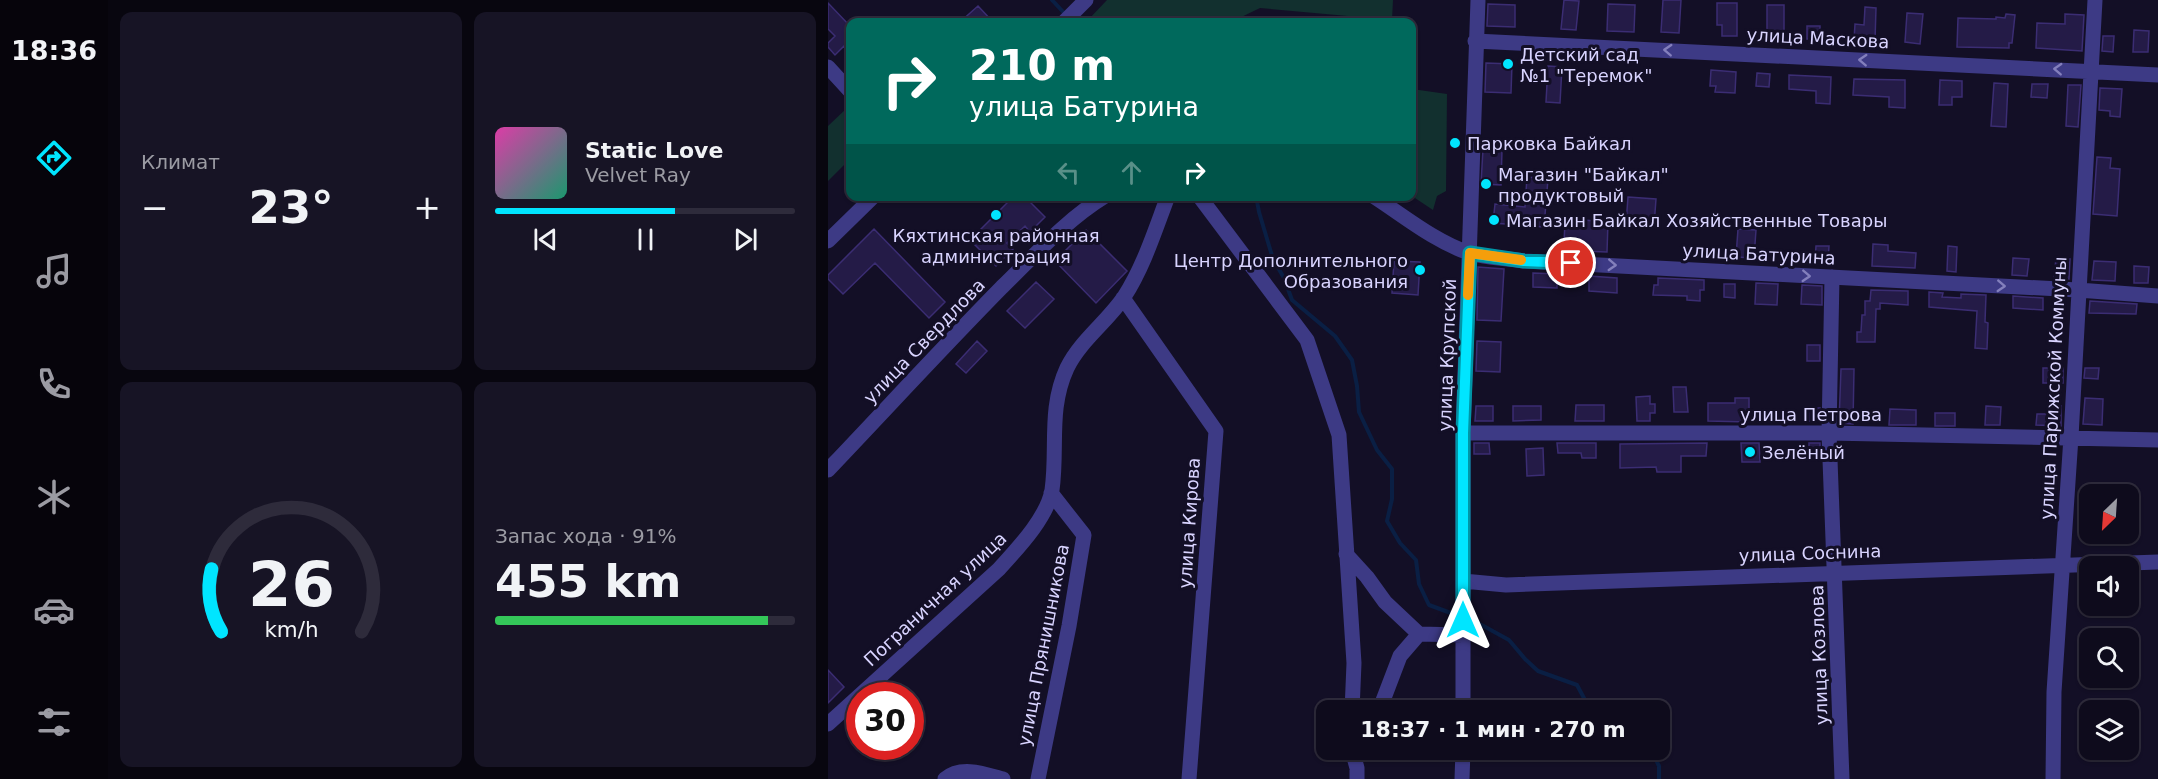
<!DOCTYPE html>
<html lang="ru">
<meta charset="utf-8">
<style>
:root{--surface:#0e0b1c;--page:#171425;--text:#f1f3f6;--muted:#9b9ba3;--line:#2e2b3b;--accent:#00e5ff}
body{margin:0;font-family:"DejaVu Sans",sans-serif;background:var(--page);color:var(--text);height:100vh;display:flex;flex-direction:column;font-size:22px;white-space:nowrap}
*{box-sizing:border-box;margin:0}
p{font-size:20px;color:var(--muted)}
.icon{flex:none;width:33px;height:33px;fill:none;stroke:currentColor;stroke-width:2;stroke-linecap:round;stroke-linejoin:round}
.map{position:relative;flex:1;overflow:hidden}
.details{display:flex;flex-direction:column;gap:12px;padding:12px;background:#08060f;width:720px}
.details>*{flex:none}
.guide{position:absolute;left:18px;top:18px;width:570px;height:183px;border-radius:12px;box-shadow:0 2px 4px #0004,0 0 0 2px var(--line);background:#00695c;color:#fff;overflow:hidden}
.needle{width:39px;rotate:205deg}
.fabs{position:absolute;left:1251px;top:484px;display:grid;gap:12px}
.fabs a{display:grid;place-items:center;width:60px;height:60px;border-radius:12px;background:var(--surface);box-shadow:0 2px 4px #0004,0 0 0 2px var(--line);font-size:30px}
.speed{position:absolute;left:18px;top:682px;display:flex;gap:12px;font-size:30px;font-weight:700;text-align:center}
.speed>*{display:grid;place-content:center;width:78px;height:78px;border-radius:50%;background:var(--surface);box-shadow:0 2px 4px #0004,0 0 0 2px var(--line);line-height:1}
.speed .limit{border:9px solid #d22;background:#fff;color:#111}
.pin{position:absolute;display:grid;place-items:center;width:51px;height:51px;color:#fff;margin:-26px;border:3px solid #fff;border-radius:50%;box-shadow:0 2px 6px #0007}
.me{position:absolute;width:66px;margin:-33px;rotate:0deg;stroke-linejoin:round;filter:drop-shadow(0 0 4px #0008)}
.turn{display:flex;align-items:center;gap:21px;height:126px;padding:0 24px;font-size:27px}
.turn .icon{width:78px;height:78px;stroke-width:2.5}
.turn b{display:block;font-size:42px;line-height:51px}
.lanes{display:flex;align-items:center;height:57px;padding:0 24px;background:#0003;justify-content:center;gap:30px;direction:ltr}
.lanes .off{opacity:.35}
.big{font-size:45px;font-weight:700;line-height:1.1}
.details .card{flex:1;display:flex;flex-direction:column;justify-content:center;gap:9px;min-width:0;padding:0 21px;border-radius:12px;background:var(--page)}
.details .dial{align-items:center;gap:0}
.dial svg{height:156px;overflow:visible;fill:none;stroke:var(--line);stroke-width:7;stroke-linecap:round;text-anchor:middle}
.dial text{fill:var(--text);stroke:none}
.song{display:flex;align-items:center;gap:18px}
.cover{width:72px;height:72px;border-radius:9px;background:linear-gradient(135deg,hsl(320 70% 55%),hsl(160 70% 35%))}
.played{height:6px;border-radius:3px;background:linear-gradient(90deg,var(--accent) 60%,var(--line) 60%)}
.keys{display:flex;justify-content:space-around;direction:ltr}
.heat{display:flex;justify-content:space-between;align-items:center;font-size:33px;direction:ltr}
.charge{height:9px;border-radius:4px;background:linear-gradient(90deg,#34c759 91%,var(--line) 0)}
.details .tiles{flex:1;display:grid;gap:12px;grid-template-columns:repeat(2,1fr)}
.trip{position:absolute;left:488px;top:700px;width:354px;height:60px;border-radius:12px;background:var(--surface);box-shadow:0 2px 4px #0004,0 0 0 2px var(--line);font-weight:700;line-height:60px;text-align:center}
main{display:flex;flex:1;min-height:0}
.menu{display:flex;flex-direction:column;width:108px;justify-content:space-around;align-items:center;background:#06040b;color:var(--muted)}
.menu .icon{width:42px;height:42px}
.menu .selected{color:var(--accent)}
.menu b{font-size:27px;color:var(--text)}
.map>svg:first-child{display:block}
.green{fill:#12302f}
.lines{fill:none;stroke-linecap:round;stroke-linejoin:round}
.stream{stroke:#0a1f44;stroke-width:4}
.building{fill:#241b47;stroke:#3b2d73;stroke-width:1.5}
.minor{stroke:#3d3a85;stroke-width:15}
.oneway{stroke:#837fbc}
.route-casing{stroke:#0095a6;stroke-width:15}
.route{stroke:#00e5ff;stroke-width:10}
.slow{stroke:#f59e0b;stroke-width:10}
.poi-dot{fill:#00e5ff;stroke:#130f26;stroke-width:2}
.labels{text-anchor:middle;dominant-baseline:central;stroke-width:6;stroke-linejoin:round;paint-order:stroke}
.street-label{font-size:18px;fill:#d9d4ff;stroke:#130f26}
.poi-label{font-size:18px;fill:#d9d4ff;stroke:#130f26;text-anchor:start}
</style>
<main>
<nav class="menu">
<b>18:36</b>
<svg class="icon selected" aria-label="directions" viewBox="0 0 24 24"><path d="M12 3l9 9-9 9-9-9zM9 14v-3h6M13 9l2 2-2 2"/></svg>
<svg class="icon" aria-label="music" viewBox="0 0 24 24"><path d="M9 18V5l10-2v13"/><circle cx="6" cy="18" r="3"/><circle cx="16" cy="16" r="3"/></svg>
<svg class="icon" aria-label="phone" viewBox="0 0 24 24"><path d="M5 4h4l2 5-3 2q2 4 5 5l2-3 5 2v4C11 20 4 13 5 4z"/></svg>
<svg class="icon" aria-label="climate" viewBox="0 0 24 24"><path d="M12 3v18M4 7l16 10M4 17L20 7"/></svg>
<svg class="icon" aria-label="car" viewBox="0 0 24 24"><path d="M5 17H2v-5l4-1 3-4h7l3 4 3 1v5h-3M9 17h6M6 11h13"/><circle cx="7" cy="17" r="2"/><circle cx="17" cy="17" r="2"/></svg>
<svg class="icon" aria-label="filters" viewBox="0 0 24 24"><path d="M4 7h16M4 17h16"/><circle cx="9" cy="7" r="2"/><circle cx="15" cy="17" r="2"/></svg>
</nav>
<section class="details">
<div class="tiles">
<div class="card"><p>Климат</p>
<div class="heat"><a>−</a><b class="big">23°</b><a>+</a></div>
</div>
<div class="card">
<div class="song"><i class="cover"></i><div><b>Static Love</b><p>Velvet Ray</p></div></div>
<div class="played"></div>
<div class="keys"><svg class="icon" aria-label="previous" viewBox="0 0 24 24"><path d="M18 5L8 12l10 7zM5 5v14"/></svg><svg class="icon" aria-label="pause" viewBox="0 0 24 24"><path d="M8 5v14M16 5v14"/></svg><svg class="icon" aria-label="next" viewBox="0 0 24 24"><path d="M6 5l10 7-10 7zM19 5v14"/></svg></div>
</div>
<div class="card dial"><svg viewBox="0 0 100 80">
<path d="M14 69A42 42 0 1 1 86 69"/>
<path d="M14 69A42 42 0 0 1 9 37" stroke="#00e5ff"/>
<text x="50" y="56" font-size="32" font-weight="700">26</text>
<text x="50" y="72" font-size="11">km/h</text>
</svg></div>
<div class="card"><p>Запас хода · 91%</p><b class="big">455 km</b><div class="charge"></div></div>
</div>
</section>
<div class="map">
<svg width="1330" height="779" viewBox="0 0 1330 779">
<rect width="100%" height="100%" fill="#130f26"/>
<path class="green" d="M279,0H565L564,20L432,8L403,22H265L261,19Z
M584,89L619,94L618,191L609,196L605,210L584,196Z
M19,108L22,111V159L0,181V126Z"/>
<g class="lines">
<path class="stream" d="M224,0L238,15
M428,196L431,212L445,259L456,278L464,300L507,336L524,360L529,386L531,412L549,450L564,469V499L559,521L572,543L588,560L591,584L601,605L631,616
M638,618L650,623L681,640L697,659L710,671L749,685L757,700L760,711
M823,750L831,766V779"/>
</g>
<path class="building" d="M736,0L751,1L748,30L733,29Z
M835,0H853L851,33L833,32Z
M0,3L22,26V52L16,46L7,55L0,47V43L7,36L0,29Z
M889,3H909V36H894V25H889Z
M660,4L687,5V27L659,26Z
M780,4L807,5L806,32L779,31Z
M939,5H956V37H939Z
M150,6L165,22H132Z
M1037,7L1048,8L1047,41L1026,40L1027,24L1036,25Z
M1079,13L1095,14L1092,44L1077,42Z
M1178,14L1187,15L1184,43H1181V48L1129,47L1130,18L1168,19V17L1177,18Z
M1237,14L1256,15L1254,51L1208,48L1209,23L1237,24Z
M979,26H992V39H979Z
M1306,30L1321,31L1320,52H1305Z
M1275,36H1286L1285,52L1274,51Z
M658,63L684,64L683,93L657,92Z
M720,66L734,67L732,103L718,102Z
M883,70L908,72L907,93L887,92L888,86H882Z
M929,73L942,74L941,87L928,86Z
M961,75L1003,77L1002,104L988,103V91L961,89Z
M1026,79L1077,80V108L1061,107V97L1025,95Z
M1112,80L1134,81V97H1124V105H1111Z
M1166,83L1180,84L1178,127L1163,126Z
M1204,84H1220L1219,98L1203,97Z
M1240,85H1253L1250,127L1238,126Z
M1272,88L1294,89L1292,117L1282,116V111L1271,110Z
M655,149L674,150L673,185L653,184Z
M1269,157L1283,158L1282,168L1292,169L1289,216L1265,214Z
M699,177L720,179L716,227L665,223L667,204L697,207Z
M186,196H196L217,217L202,232L197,226L179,243L185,249L168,266L142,240Z
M800,197L828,199L826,226L798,224Z
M755,220L780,222L779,252L752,251V242L736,241L737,224L755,225Z
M46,229L117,302L101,318L47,263L15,294L0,279V275Z
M910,229L928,230L926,258L908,257Z
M258,230L299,271L268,303L227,261Z
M1045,244L1060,245V251L1088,253L1087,268L1044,266Z
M988,246H1001L1000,261H987Z
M1120,246L1129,247L1128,272L1119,271Z
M1185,258L1201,259L1199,276L1184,275Z
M1228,258L1242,259L1241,279L1226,278Z
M566,261L592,262L590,295L564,293Z
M1266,261L1288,262L1287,281L1264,280Z
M1306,266L1321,267L1320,283H1306Z
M650,267L676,269L673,321L649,320Z
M705,273L729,274V288L705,287Z
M761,276L789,278V293L761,291Z
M830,278L876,280V290H872V301L859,300V296L825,295L826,285H830Z
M208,282L226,299L197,328L179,311Z
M928,283L950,284L949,305L927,304Z
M896,284H907V298L896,297Z
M974,285L994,286V305L973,304Z
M1043,290L1080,291V305L1052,303V309H1048L1047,342H1029V332H1033L1034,315H1037V301H1042Z
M1101,292L1115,293L1114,297L1133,298V294L1158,295L1157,322L1160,323L1159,349L1147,348L1149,311L1101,307Z
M1185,296L1215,298V310L1185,308Z
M1262,301L1309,304L1308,314L1261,313Z
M149,341L159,351L138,373L128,364Z
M649,341L673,342L672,372L648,371Z
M979,345H992V361H979Z
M1215,368H1235V383H1215Z
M1257,368H1271L1270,379L1256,378Z
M1013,369H1026L1025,424L1011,423Z
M845,387H858L860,412H846Z
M822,396V404H827V413H822V421H809L808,397Z
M907,398H921V422L880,421V403H907Z
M1257,398L1275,399L1274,425L1255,424Z
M748,405H776V421H747Z
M648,406H665V421H647Z
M685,406H713V420L685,421Z
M1158,406L1173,407L1172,425H1157Z
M1220,406H1233V426L1208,425L1209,414H1219Z
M977,408H992L991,421H977Z
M1062,409L1088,410V425H1061Z
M1107,413H1127V426H1107Z
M646,443H661L662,454H646Z
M729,443H768V458H754L753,453H730Z
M879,443L878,456H853V472H829L828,467L792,468V444Z
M913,443H931L932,462H914Z
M981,443H992V457H981Z
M715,448L716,475L699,476L698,449Z
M0,670L16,687L0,703Z"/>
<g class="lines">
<path class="minor" d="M236,22L258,0
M647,41L1330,75
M0,67L22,91
M371,196L479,340L511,435L526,663L524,711
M545,196C576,216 606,241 641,253C658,258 678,258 696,261L1250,290L1330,296
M0,241L46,196
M1004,277L1001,433L1014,779
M295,298L388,431L361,779
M635,433H1001L1330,440
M0,470C58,409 115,347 174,287C207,255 238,220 277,196
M518,554L539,577L557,602L591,634L635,635
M635,581L678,585L1330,562
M551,711L572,656L591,634
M635,711V433L650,0
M0,724L171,569C189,549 219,518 224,490C230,448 220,409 239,368C252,341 279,322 296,297C316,266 327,230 340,196
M524,750L529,768V779
M117,779C133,765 157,774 175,779
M210,779L241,626L256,535L223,493
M634,779L635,750
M1225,779L1226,692L1243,437L1267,0"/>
</g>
<defs><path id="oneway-chevron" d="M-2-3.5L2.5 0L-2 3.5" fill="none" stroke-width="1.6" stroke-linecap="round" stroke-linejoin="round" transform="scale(1.5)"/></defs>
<g class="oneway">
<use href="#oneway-chevron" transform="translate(840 50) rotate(-177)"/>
<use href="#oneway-chevron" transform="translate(1035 60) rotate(-177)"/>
<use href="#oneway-chevron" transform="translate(1230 69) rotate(-177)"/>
<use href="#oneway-chevron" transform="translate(784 265) rotate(3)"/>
<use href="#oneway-chevron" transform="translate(978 276) rotate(3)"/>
<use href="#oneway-chevron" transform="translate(1173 286) rotate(3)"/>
</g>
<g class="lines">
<defs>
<path id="route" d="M635,620V433L642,253L696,261L743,263"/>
</defs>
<use href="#route" class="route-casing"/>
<use href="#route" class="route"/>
<path class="slow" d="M640,295L642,253L693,260"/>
</g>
<g class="poi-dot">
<circle cx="680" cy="64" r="6"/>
<circle cx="627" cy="143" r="6"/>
<circle cx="658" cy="184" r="6"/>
<circle cx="168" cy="215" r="6"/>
<circle cx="666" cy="220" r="6"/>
<circle cx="592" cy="270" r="6"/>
<circle cx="922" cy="452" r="6"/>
</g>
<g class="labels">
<g class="street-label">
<text transform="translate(990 38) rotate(3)">улица Маскова</text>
<text transform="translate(931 254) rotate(3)">улица Батурина</text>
<text transform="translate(96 341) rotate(-46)">улица Свердлова</text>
<text transform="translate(619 355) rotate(-88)">улица Крупской</text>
<text transform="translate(1225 388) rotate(-87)">улица Парижской Коммуны</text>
<text x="983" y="414">улица Петрова</text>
<text transform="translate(361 523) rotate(-86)">улица Кирова</text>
<text transform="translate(982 553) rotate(-2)">улица Соснина</text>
<text transform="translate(107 599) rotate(-43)">Пограничная улица</text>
<text transform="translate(215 645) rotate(-79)">улица Прянишникова</text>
<text transform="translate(991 655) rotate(-92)">улица Козлова</text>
</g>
<g class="poi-label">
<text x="692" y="54">Детский сад<tspan x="692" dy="21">№1 "Теремок"</tspan></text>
<text x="639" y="143">Парковка Байкал</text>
<text x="670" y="174">Магазин "Байкал"<tspan x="670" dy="21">продуктовый</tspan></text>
<text x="678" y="220">Магазин Байкал Хозяйственные Товары</text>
<text x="168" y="235" text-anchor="middle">Кяхтинская районная<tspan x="168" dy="21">администрация</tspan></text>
<text x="580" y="260" text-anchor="end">Центр Дополнительного<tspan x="580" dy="21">Образования</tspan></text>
<text x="934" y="452">Зелёный</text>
</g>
</g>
</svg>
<div class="fabs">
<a><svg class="needle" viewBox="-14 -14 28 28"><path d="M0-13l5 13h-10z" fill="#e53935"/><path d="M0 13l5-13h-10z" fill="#9b9ba3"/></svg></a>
<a><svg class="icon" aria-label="sound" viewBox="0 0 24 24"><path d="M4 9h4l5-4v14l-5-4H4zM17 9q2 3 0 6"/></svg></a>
<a><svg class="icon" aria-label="search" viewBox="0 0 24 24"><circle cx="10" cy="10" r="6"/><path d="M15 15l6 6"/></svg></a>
<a><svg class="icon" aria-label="layers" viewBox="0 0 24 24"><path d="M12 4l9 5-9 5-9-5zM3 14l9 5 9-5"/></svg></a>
</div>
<div class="speed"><div class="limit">30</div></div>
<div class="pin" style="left:743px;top:263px;background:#d93025"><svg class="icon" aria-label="arrive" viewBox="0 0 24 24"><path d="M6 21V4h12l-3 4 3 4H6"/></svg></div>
<svg class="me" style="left:635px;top:620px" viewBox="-20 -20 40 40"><path d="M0-17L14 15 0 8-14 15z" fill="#00e5ff" stroke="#fff" stroke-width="4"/></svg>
<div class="trip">18:37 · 1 мин · 270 m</div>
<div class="guide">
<div class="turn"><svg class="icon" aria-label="right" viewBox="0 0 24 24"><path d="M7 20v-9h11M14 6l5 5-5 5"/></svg><div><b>210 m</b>улица Батурина</div></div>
<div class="lanes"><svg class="icon off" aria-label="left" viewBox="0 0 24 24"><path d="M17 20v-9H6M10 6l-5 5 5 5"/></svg><svg class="icon off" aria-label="ahead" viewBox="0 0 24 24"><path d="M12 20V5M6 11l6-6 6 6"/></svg><svg class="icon" aria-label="right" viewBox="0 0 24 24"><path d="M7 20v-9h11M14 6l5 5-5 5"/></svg></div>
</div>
</div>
</main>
